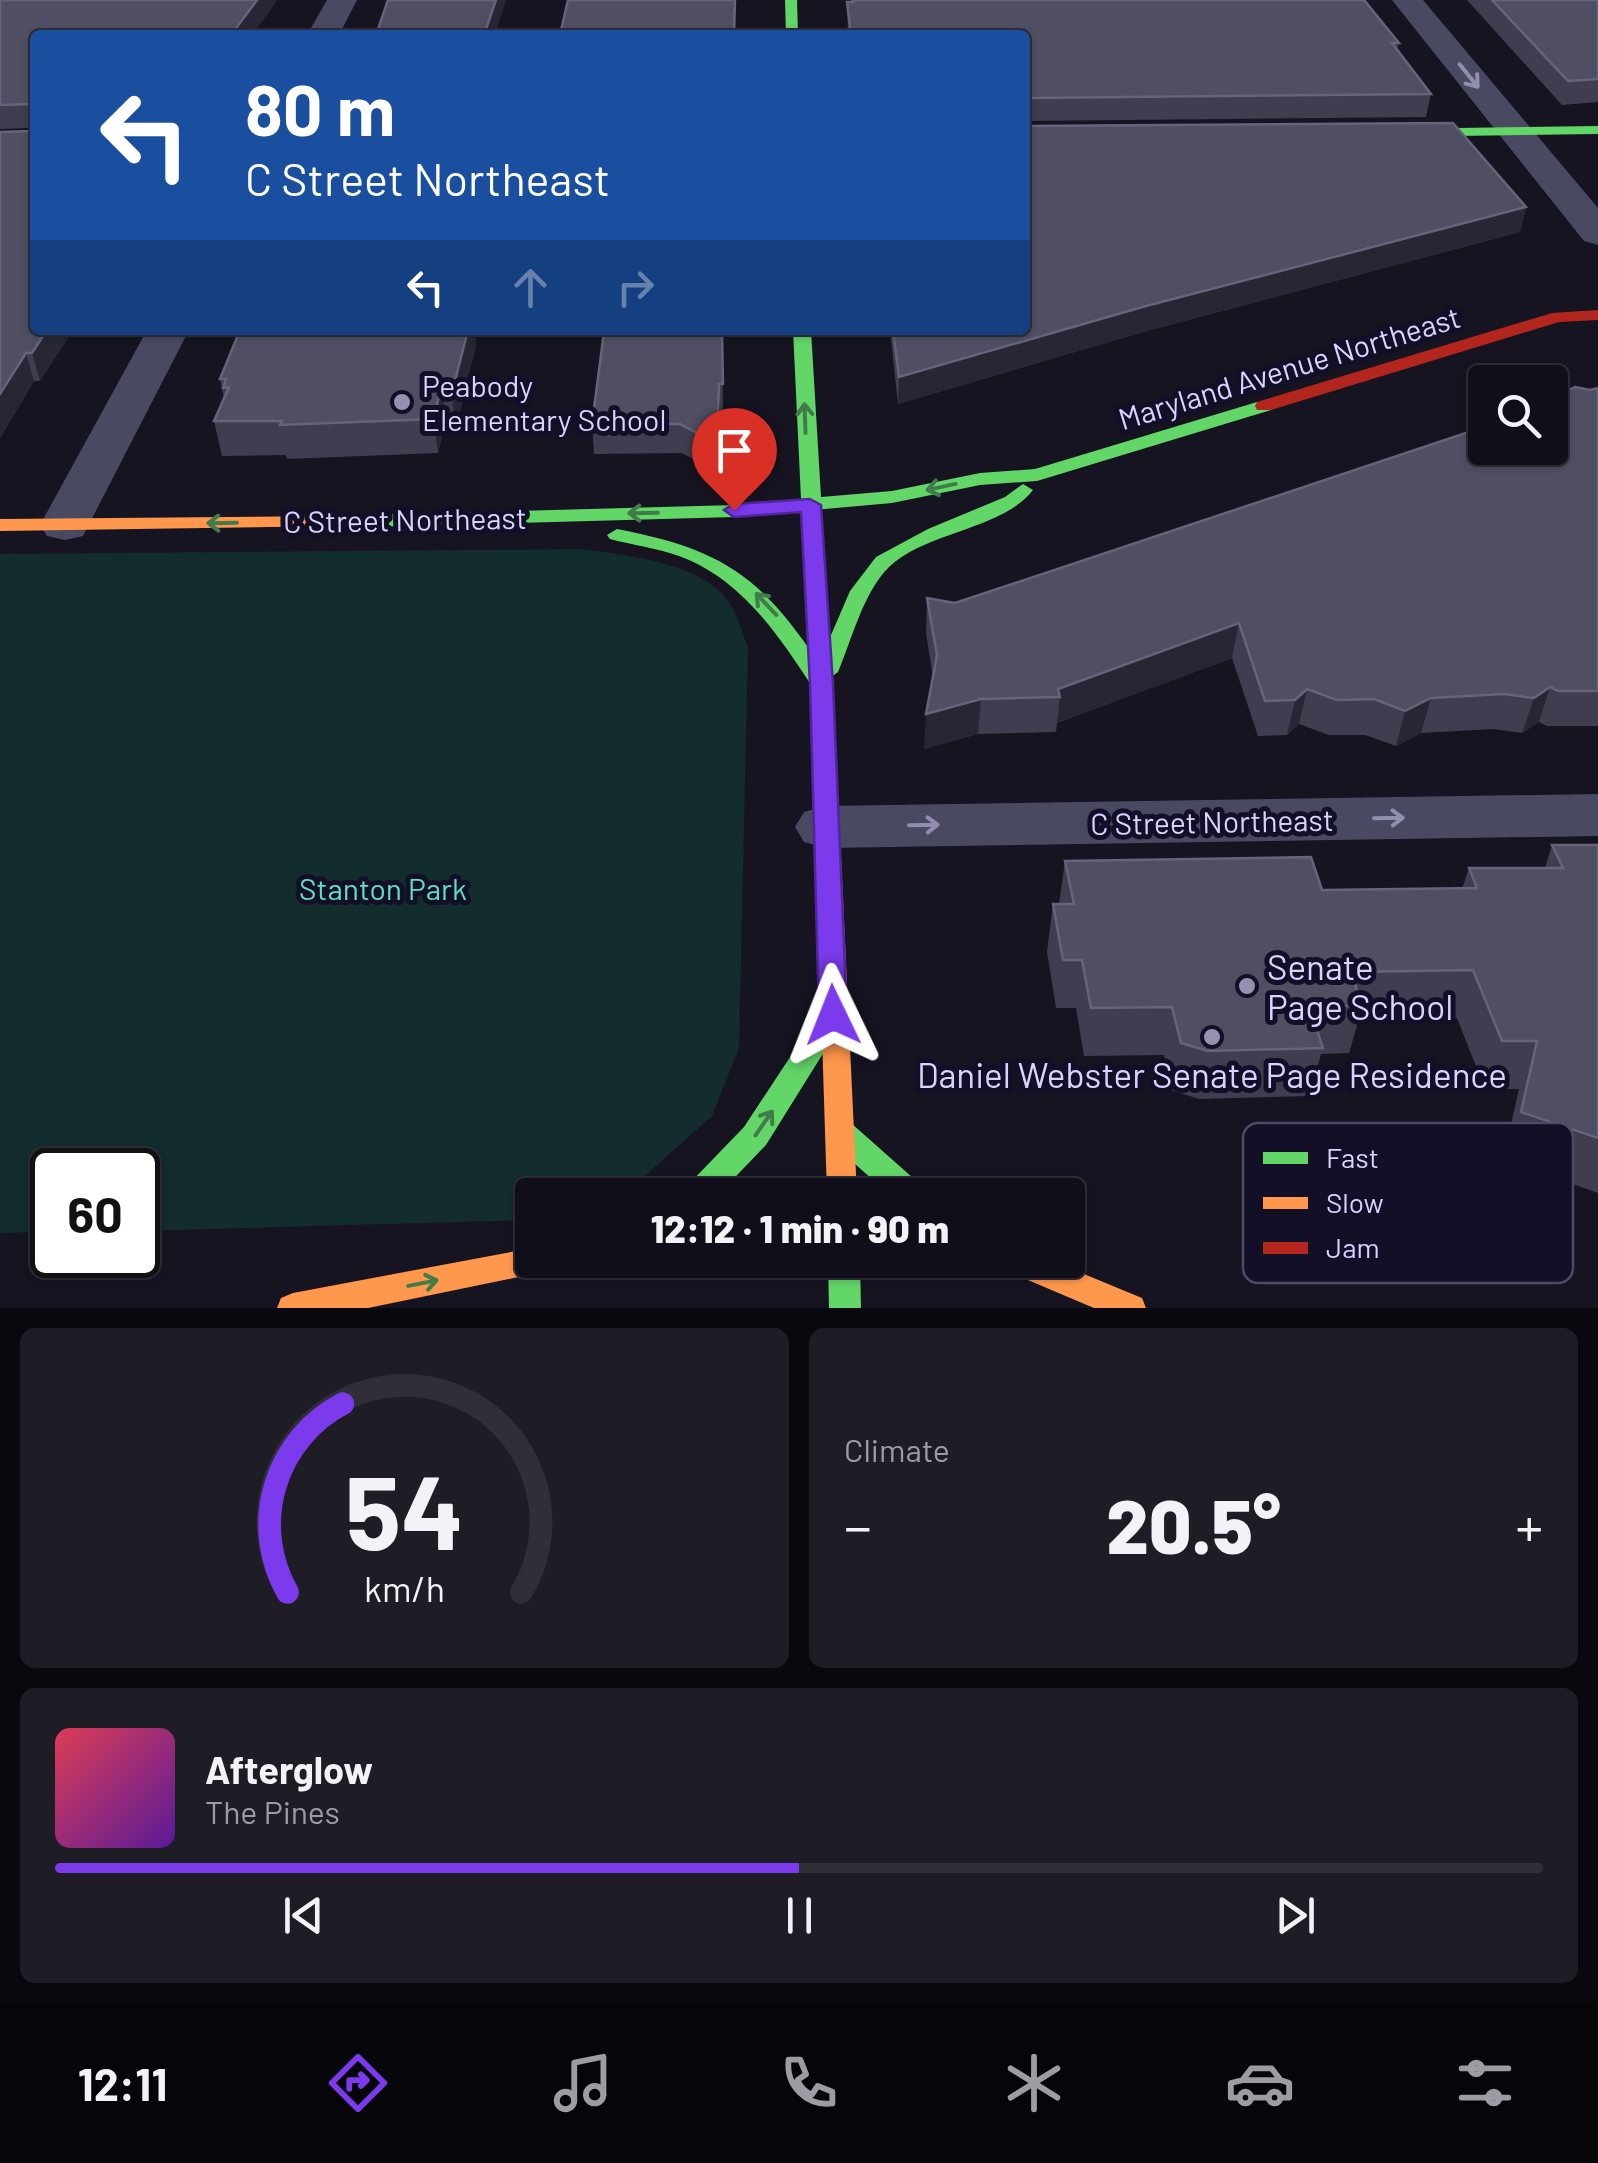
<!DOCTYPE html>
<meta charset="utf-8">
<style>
:root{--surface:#100f19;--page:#1e1d26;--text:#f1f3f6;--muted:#9c9ca2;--line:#302f38;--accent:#7c3aed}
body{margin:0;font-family:Barlow,sans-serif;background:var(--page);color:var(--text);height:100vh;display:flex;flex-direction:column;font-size:38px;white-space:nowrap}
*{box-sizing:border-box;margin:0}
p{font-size:32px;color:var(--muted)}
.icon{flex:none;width:55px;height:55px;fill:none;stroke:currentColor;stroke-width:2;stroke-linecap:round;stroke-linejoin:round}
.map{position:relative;height:1308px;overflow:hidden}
.panel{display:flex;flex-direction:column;gap:20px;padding:20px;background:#09080e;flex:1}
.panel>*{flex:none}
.top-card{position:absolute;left:30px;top:30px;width:1000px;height:305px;border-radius:10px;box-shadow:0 2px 8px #0004,0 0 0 2px var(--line);background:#1a4fa0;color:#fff;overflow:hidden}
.controls{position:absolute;left:1468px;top:365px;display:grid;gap:20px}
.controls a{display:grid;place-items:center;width:100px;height:100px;border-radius:10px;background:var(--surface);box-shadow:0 2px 8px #0004,0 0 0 2px var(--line);font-size:50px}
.speed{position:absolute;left:30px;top:1148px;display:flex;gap:20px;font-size:50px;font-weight:700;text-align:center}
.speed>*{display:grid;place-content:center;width:130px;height:130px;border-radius:50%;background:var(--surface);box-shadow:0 2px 8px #0004,0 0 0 2px var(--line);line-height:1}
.speed .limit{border:5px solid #111;border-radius:15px;background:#fff;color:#111}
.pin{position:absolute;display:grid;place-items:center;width:85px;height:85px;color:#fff;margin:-102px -42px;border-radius:50% 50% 50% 0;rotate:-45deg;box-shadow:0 0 10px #0007}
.pin .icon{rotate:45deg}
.me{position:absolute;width:110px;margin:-55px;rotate:358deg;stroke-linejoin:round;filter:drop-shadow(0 0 8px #0008)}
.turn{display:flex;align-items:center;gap:35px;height:210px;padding:0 50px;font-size:45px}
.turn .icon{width:130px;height:130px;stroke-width:2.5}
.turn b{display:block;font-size:70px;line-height:85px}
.lanes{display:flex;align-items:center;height:95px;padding:0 50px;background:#0003;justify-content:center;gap:50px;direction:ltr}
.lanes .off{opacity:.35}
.big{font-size:75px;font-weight:800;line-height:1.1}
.panel .widget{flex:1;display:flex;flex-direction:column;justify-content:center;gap:15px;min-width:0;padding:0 35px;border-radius:15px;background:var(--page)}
.panel .dial{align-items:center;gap:0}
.dial svg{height:260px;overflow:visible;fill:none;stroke:var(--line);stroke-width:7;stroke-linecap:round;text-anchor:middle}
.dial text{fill:var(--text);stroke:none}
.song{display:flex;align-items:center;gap:30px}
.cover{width:120px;height:120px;border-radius:15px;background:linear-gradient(135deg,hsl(350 70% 55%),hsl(270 70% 35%))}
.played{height:10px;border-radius:5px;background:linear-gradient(90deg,var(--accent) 50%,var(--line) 50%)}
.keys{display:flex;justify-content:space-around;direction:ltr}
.heat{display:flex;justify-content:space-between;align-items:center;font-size:55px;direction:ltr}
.panel .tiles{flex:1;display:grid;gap:20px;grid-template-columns:1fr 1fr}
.widget:last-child{grid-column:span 2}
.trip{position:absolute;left:515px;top:1178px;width:570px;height:100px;border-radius:10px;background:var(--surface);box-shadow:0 2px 8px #0004,0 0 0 2px var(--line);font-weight:800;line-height:100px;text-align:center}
.menu{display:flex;height:160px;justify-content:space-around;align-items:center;background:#06060a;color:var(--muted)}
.menu .icon{width:70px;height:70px}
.menu .selected{color:var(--accent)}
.menu b{font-size:45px;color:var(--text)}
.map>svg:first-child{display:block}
.green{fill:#132c2d}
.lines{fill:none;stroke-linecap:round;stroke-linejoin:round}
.street{fill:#4a4962;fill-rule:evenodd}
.fast{fill:#63d668;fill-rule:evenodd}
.slow{fill:#ff974d;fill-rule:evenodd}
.jam{fill:#b3261e;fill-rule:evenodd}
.wall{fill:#403d50}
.shaded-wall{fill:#282635}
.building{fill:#504e63;stroke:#66637b;stroke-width:2.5}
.oneway{stroke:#928eb0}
.oneway2{stroke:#3f7c4a}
.route{fill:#7c3aed;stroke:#51269a;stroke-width:2.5}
.poi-dot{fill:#9591b1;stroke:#130f26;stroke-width:4}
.labels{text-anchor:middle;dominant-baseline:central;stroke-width:10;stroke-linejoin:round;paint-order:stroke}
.street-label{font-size:30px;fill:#d9d4ff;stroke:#130f26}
.poi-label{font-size:30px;fill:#d9d4ff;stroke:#130f26;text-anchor:start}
.park-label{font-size:30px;fill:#5fe0c0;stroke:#130f26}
.near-poi-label{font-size:35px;fill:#d9d4ff;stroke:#130f26;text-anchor:start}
.key{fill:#130f26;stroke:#4e4a67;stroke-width:2.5}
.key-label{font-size:28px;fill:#d9d4ff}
</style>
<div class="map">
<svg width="1598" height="1308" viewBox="0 0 1598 1308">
<rect width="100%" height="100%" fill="#161421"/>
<path class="green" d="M581,549C625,555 704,562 730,604C738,616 742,633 748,647L739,1048L712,1116L637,1183L612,1195H532V1220L138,1231V1170H52V1232L0,1233V554Z"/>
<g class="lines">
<path class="street" d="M327,0H357L339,35H307Z
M1392,0H1423L1598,208V245L1584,241Z
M147,330H189L83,536L65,540L47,536L40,525Z
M1598,794V836L826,848L804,842L795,827L804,812L826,806Z"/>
<path class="fast" d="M785,0H797L798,35H786Z
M1598,126V134L1386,137L1379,133L1386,129Z
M793,330H811L821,497L892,491L980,473L1035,469L1257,402H1271L1273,406L1271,410L1037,481L980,485L892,503L735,517L333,528L323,522L333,516L735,505L801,499Z
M1023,484L1033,490C1002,530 927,531 889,567C863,593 852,639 838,672L830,678L828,686H812C777,633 741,579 679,556C656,548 633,545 610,539L607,535L617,529C721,549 760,575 819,663L850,591L876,557L928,529L1005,497Z
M833,1004L843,1007L847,1015L766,1145L718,1195H683L687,1186L744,1127L823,1007Z
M840,1120L851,1123L922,1186L926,1195H890L829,1141L825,1132L829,1123Z
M828,1260H860L861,1308H829Z"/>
<path class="slow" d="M333,516L343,522L340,526L0,531V519Z
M827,805L836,808L839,814L857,1195H827L815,814L818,808Z
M532,1248V1260H558L553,1270L368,1308H277L281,1298L293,1293Z
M999,1260H1050L1142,1298L1146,1308H1094L1004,1270Z"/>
<path class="jam" d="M1598,310V320L1559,322L1271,410H1257L1255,406L1257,402L1552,313Z
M811,499L821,505L839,814L836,820H818L815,814L801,505Z"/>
</g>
<path class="wall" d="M0,0H277L252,35H35V330H73L40,381H34L0,438V132L31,131V128L0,129Z
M851,0H1364L1399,43L1397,50L1431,94L1426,117L1025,121V35H848L847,2H851Z
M1467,0H1598V102L1562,105Z
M1526,207L1520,232L1143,332L898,404L890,330H1025Z
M658,331L722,334L723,413H720L718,473L682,453L594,454L592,424Z
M476,345L460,411L455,419L446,420L438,453L287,459L286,455L222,456L214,421L224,398L220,379Z
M1598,388V726H1547L1539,722L1522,733L1493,729L1421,733L1396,746L1365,735H1329L1299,724L1287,735L1258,736L1232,658L1057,723L1056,732L978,734L924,749L933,677L926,633L927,598L955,603L1481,428L1552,398Z
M1552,845H1598V1193L1503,1159L1519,1089H1485L1457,1018L1359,1019L1349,1053L1321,1054L1310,1096L1199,1099L1171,1090L1164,1055L1084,1056L1076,1008H1056L1047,952L1053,904H1059L1065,861L1322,890L1462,889L1469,868H1545Z"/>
<path class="shaded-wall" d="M257,0H277L252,35H231Z
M496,0H506L495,35H484Z
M1526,207L1520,232L1143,332L898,404L899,377L1146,306Z
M47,330H73L40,381L32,353Z
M468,330H475L476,345L460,411L455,419L450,385Z
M26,353L34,381L0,438V394Z
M719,384L720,413L718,473L717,444Z
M442,386L446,420L438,453L433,419Z
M1239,623L1232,658L1057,723L1060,697L1058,689Z
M1550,687L1539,722L1522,733L1534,698Z
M1307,689L1299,724L1287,735L1295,700Z
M1431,698L1421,733L1396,746L1405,711Z
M981,699L978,734L924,749L926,714Z"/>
<path class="building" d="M0,0H257L231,35H35V330H47L32,353H26L0,394V132L31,131V104L0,105Z
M388,0H496L484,35H376Z
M568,0H735L734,35H560Z
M853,0H1364L1399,43H1392L1431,94L1027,98L1025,100V35H851L847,2H853Z
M1492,0H1598V79L1568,81Z
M1453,123L1526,207L1146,306L899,377L893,330H1025V126Z
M240,330H468L456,377L450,385L442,386L433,419L280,425L282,421H214L229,387L223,388L226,379H220Z
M658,330H714V334H722L723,384H719L717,444L680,424H592L604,332Z
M1575,387L1590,390L1598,388V691H1558L1550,687L1534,698L1504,694L1431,698L1405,711L1374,699L1337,700L1307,689L1295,700L1265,701L1239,623L1058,689L1060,697L981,699L926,714L937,655L927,598L955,603L1481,428L1485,424V448H1550V398H1552Z
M1552,845H1598V1138L1521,1112L1537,1041H1502L1473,970L1351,972L1362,1006H1309L1323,1048L1208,1051L1181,1043L1172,1007L1091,1008L1082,960H1063L1053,904H1074L1065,861L1311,857L1322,890L1477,888L1469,868H1563Z"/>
<defs><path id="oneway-shaft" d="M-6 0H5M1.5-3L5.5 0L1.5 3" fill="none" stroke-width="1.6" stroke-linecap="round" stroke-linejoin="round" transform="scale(2.5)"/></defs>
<g class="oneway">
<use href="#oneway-shaft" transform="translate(1469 76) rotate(51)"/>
<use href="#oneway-shaft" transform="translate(1389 818) rotate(-1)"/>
<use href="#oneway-shaft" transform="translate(924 825) rotate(-1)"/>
</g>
<g class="oneway2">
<use href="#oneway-shaft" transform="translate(805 418) rotate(-92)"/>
<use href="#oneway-shaft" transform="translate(941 487) rotate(168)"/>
<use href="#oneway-shaft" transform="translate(643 513) rotate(179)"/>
<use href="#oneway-shaft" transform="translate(222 523) rotate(179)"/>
<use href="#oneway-shaft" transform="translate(766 604) rotate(-133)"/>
<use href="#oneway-shaft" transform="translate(764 1123) rotate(-55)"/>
<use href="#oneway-shaft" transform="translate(423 1283) rotate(-11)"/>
</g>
<path class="route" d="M810,499L821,505L833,684L847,1015L843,1022L833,1026L823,1022L819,1015L810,684L801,512L734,517L724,510L734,504Z"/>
<g class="poi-dot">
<circle cx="402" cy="402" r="10"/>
<circle cx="1247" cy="986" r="10"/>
<circle cx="1212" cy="1037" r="10"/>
</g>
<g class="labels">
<g class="street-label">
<text transform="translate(1289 367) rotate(-17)">Maryland Avenue Northeast</text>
<text transform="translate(405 519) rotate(-1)">C Street Northeast</text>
<text transform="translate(1212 821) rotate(-1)">C Street Northeast</text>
</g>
<g class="poi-label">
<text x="422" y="385">Peabody<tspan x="422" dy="34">Elementary School</tspan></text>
</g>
<g class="park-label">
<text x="383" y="888">Stanton Park</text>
</g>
<g class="near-poi-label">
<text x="1267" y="966">Senate<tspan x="1267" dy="40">Page School</tspan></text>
<text x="1212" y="1074" text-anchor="middle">Daniel Webster Senate Page Residence</text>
</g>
</g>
<rect x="1243" y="1123" width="330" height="160" rx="15" class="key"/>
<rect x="1263" y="1152" width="45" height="12" fill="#63d668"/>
<rect x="1263" y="1197" width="45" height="12" fill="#ff974d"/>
<rect x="1263" y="1242" width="45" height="12" fill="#b3261e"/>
<g class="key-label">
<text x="1326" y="1168">Fast</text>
<text x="1326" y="1213">Slow</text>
<text x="1326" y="1258">Jam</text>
</g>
</svg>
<div class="controls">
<a><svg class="icon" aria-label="search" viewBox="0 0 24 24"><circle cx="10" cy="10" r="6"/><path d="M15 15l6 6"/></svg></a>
</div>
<div class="speed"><div class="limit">60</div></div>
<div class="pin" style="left:734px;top:510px;background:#d93025"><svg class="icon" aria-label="arrive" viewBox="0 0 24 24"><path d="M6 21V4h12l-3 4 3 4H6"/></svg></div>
<svg class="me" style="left:833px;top:1015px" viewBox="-20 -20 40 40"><path d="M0-17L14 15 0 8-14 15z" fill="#7c3aed" stroke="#fff" stroke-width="4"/></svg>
<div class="trip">12:12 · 1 min · 90 m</div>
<div class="top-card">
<div class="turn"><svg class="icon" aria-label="left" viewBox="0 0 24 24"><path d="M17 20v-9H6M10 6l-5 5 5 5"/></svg><div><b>80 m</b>C Street Northeast</div></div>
<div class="lanes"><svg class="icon" aria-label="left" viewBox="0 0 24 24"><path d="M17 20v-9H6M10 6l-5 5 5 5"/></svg><svg class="icon off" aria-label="ahead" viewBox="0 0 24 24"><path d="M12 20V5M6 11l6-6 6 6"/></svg><svg class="icon off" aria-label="right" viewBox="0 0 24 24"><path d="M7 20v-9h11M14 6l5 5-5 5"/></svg></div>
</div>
</div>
<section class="panel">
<div class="tiles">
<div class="widget dial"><svg viewBox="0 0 100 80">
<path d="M14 69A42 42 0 1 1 86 69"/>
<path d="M14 69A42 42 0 0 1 31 11" stroke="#7c3aed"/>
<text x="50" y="56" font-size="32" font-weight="700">54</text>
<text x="50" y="72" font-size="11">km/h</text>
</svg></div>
<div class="widget"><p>Climate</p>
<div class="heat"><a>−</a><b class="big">20.5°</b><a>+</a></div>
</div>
<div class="widget">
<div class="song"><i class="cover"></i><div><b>Afterglow</b><p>The Pines</p></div></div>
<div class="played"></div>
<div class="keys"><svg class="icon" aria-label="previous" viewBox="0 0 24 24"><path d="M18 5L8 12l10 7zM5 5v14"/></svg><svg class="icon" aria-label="pause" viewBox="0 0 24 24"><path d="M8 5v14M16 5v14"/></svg><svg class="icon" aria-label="next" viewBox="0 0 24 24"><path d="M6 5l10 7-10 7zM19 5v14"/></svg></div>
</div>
</div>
</section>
<nav class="menu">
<b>12:11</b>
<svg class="icon selected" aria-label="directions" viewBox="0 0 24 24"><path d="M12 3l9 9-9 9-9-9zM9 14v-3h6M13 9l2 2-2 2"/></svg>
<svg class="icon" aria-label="music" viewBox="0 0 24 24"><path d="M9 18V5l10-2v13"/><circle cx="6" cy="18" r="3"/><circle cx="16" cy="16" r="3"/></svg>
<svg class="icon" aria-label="phone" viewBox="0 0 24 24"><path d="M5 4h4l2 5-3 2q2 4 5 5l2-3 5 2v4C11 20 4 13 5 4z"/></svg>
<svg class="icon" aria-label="climate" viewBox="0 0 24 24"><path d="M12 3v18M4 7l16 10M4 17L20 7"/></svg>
<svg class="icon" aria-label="car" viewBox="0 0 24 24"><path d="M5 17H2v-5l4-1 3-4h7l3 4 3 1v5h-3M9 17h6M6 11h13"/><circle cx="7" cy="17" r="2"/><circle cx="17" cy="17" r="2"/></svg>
<svg class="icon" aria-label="filters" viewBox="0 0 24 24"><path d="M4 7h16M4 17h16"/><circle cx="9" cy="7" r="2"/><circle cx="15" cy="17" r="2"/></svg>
</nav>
